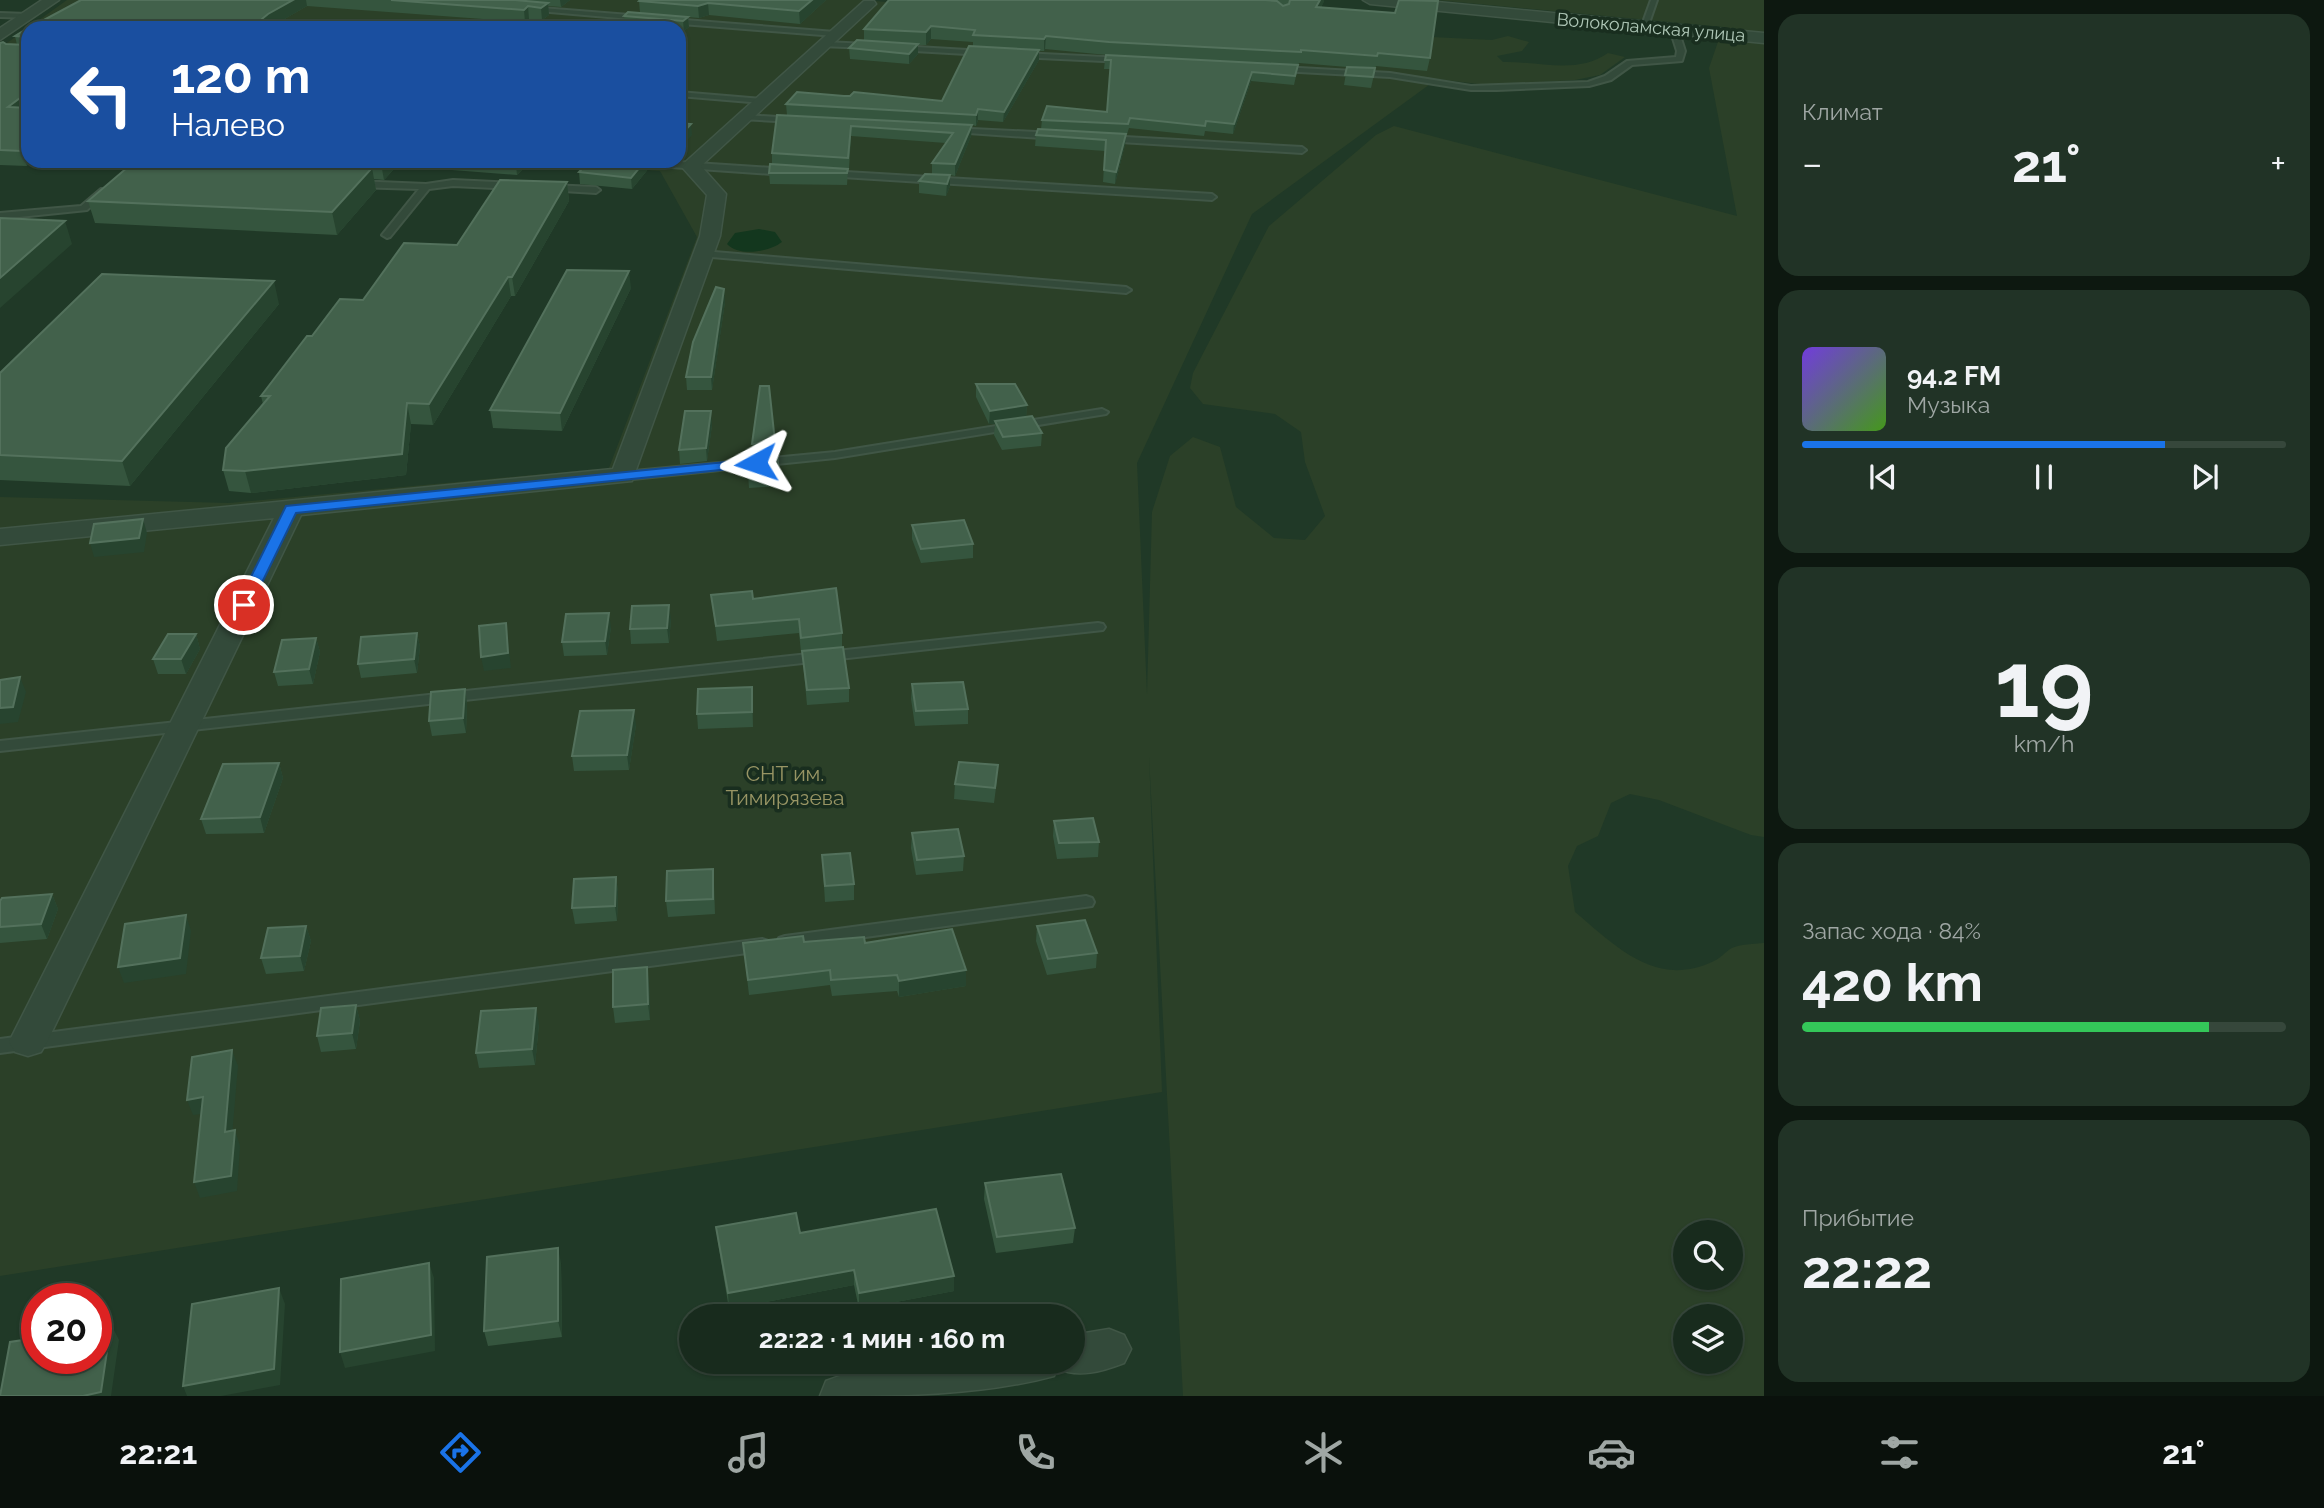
<!DOCTYPE html>
<html lang="ru">
<meta charset="utf-8">
<style>
:root{--surface:#182b1d;--page:#213326;--text:#f1f3f6;--muted:#9fa7a4;--line:#36473b;--accent:#1a73e8}
body{margin:0;font-family:Raleway,sans-serif;background:var(--page);color:var(--text);height:100vh;display:flex;flex-direction:column;font-size:26px;white-space:nowrap}
*{box-sizing:border-box;margin:0}
p{font-size:23px;color:var(--muted)}
.icon{flex:none;width:38px;height:38px;fill:none;stroke:currentColor;stroke-width:2;stroke-linecap:round;stroke-linejoin:round}
.map{position:relative;flex:1;overflow:hidden}
.sheet{display:flex;flex-direction:column;gap:14px;padding:14px;background:#0d1810;width:560px}
.sheet>*{flex:none}
.hud{position:absolute;left:21px;top:21px;width:665px;height:147px;border-radius:21px;box-shadow:0 2px 5px #0004,0 0 0 2px var(--line);background:#1a4fa0;color:#fff;overflow:hidden}
.fabs{position:absolute;left:1673px;top:1220px;display:grid;gap:14px}
.fabs a{display:grid;place-items:center;width:70px;height:70px;border-radius:50%;background:var(--surface);box-shadow:0 2px 5px #0004,0 0 0 2px var(--line);font-size:35px}
.speed{position:absolute;left:21px;top:1283px;display:flex;gap:14px;font-size:35px;font-weight:700;text-align:center}
.speed>*{display:grid;place-content:center;width:91px;height:91px;border-radius:50%;background:var(--surface);box-shadow:0 2px 5px #0004,0 0 0 2px var(--line);line-height:1}
.speed .limit{border:10px solid #d22;background:#fff;color:#111}
.pin{position:absolute;display:grid;place-items:center;width:60px;height:60px;color:#fff;margin:-30px;border:4px solid #fff;border-radius:50%;box-shadow:0 2px 7px #0007}
.me{position:absolute;width:77px;margin:-38px;rotate:265deg;stroke-linejoin:round;filter:drop-shadow(0 0 5px #0008)}
.turn{display:flex;align-items:center;gap:24px;height:147px;padding:0 35px;font-size:32px}
.turn .icon{width:91px;height:91px;stroke-width:2.5}
.turn b{display:block;font-size:49px;line-height:60px}
.big{font-size:52px;font-weight:700;line-height:1.1}
.sheet .tile{flex:1;display:flex;flex-direction:column;justify-content:center;gap:10px;min-width:0;padding:0 24px;border-radius:21px;background:var(--page)}
.sheet .dial{align-items:center;gap:0}
.dial b{font-size:91px;line-height:1}
.song{display:flex;align-items:center;gap:21px}
.cover{width:84px;height:84px;border-radius:10px;background:linear-gradient(135deg,hsl(260 70% 55%),hsl(100 70% 35%))}
.played{height:7px;border-radius:4px;background:linear-gradient(90deg,var(--accent) 75%,var(--line) 75%)}
.keys{display:flex;justify-content:space-around;direction:ltr}
.heat{display:flex;justify-content:space-between;align-items:center;font-size:38px;direction:ltr}
.charge{height:10px;border-radius:5px;background:linear-gradient(90deg,#34c759 84%,var(--line) 0)}
.trip{position:absolute;left:679px;top:1304px;width:406px;height:70px;border-radius:35px;background:var(--surface);box-shadow:0 2px 5px #0004,0 0 0 2px var(--line);font-weight:700;line-height:70px;text-align:center}
.dock{display:flex;height:112px;justify-content:space-around;align-items:center;background:#0a110c;color:var(--muted)}
.dock .icon{width:49px;height:49px}
.dock .current{color:var(--accent)}
.dock b{font-size:32px;color:var(--text)}
main{display:flex;flex:1;min-height:0}
.map>svg:first-child{display:block}
.green{fill:#2b4028;fill-rule:evenodd}
.water{fill:#13371e}
.lines{fill:none;stroke-linecap:round;stroke-linejoin:round}
.service-casing{stroke:#405646;stroke-width:4}
.minor-casing{stroke:#405646;stroke-width:3}
.service{fill:#334a3a;fill-rule:evenodd}
.minor{fill:#334a3a;fill-rule:evenodd}
.wall{fill:#35553e}
.shaded-wall{fill:#27442f}
.building{fill:#42614b;stroke:#53715c;stroke-width:2}
.route{fill:#1a73e8;stroke:#114b97;stroke-width:2}
.labels{text-anchor:middle;dominant-baseline:central;stroke-width:7;stroke-linejoin:round;paint-order:stroke}
.far-street-label{font-size:18px;fill:#aec6b6;stroke:#192e1f}
.park-label{font-size:21px;fill:#989564;stroke:#192e1f}
</style>
<main>
<div class="map">
<svg width="1764" height="1396" viewBox="0 0 1764 1396">
<rect width="100%" height="100%" fill="#203927"/>
<path class="green" d="M67,0H865L1048,18L1492,40L1508,36L1529,42L1522,51L1497,56L1503,62C1539,61 1577,75 1608,53L1625,57L1600,75L1575,80L1487,85L1437,79L1252,214L1137,463L1147,694L1152,512L1170,456L1193,437L1220,447L1236,507L1274,538L1305,540L1325,516L1305,462L1301,432L1275,414L1203,404L1190,388L1193,373L1269,226L1376,135L1394,126L1737,216L1709,68L1723,27L1436,0H1764V837L1751,835L1659,800L1630,794L1611,803L1598,836L1577,846L1568,866L1575,912C1617,947 1656,989 1714,961C1721,958 1725,952 1732,948C1740,944 1754,944 1764,943V1396H1183L1149,756L1162,1092L0,1276V497L229,503L609,468L697,237L660,171L534,161H679V28H28V56L0,48ZM1685,1232H1731V1278H1685ZM1685,1316H1731V1362H1685Z"/>
<path class="water" d="M759,229L775,232L782,242C769,252 739,257 727,244L735,233Z"/>
<g class="lines">
<defs>
<path id="service" d="M1651,0H1657L1648,26L1641,28Z
M529,7L642,16L646,18L642,20L527,10Z
M0,13L28,14L32,16L28,18L0,17Z
M672,19L835,32L839,34L835,36L669,23Z
M1674,27L1678,29L1685,51L1682,61L1632,65L1611,80L1589,86L1497,90H1471L1390,77L1281,71L1277,69L1281,67L1390,73L1471,86L1588,82L1605,76L1627,61L1676,57L1677,51L1670,29Z
M824,42L869,44L873,46L869,48L821,46L820,44Z
M900,46L984,51L988,53L984,55L897,50V46Z
M1022,53L1124,58L1128,60L1124,62L1019,57L1018,55Z
M679,92L762,99L766,101L762,103L679,96Z
M744,115L794,118L798,120L794,122L741,119V115Z
M951,128L1056,133L1060,136L1056,139L954,132H951Z
M1107,136L1302,147L1306,150L1302,153L1104,141V137Z
M624,161H665L787,169L791,172L787,175L628,164Z
M829,171L1212,194L1216,197L1212,200L826,176L825,174Z
M453,180L515,183L519,186L515,189L453,186L429,189L390,237L387,238L382,235L419,189L355,187L351,184L355,181L426,184Z
M549,185L596,187L600,190L596,193L546,190L545,188Z
M101,189L108,191L87,210L0,219V213L81,206Z
M703,251L1126,287L1131,290L1126,293L700,256L698,254Z
M1102,409L1108,412L1106,414L835,458L623,480L617,476L623,472L835,452Z
M1098,623L1103,624L1105,627L1103,630L0,751V741Z
M1086,896L1092,898L1094,902L1092,906L785,948L779,946L777,942L779,938L785,936Z
M762,939L768,941L770,945L768,949L762,951L0,1053V1039Z"/>
<path id="minor" d="M42,0H59L0,40V28Z
M1363,0H1416L1764,33V43L1370,4Z
M864,1H874L876,4L701,166L726,194L720,236L632,481L301,515L47,1042L41,1052L28,1056L15,1052L9,1042L274,518L0,545V529L613,469L700,236L707,195L681,166Z
M1109,1329L1124,1335L1131,1349L1124,1363C1103,1371 1078,1379 1057,1368L1054,1376C980,1396 897,1396 820,1396L826,1381C903,1352 992,1362 1073,1362V1335Z"/>
</defs>
<use href="#service" class="service-casing"/>
<use href="#minor" class="minor-casing"/>
<use href="#service" class="service"/>
<use href="#minor" class="minor"/>
</g>
<path class="wall" d="M81,0H570L561,7L548,6L549,15L542,20L529,19L525,22L307,6L269,28Z
M640,0H826L800,24L709,15L699,18L688,17L689,27L684,31H679V28H652L625,25L624,16L640,13L639,1Z
M889,0H1324L1321,8L1430,58L1427,71L1376,66L1371,88L1344,85L1347,67L1299,63L1294,85L1251,81L1233,134L1205,131L1204,136L1129,128L1127,134H1126L1125,145L1115,184L1103,182L1105,151L1035,146L1036,135L1041,129L1042,120L1107,112L1110,69H1104L1105,60L1107,55L1045,49L1044,51H1039V60L1003,122L978,120L976,126L972,125L971,136L955,176L950,175V186L946,196L919,193V181L932,174V163L946,143L851,136L849,169H848L847,185L770,184L769,173L772,164V153L787,115L786,104L844,96L942,101L973,47V42L931,39L926,45H918V54L909,64L850,59L849,48L864,41V29Z
M28,28L27,166L0,165V43L17,45L15,36Z
M322,161H531L517,175L413,167L410,170L394,169L384,180L374,179L376,190L337,235L95,223L88,201L317,166Z
M649,168L632,189L580,184L579,172Z
M567,182L569,201L515,296H511L433,425L411,424L406,475L251,493L229,491L223,470L263,404L261,396L312,336L363,300Z
M631,288L562,431L493,428L490,410Z
M725,302L712,390H687L686,377Z
M279,304L130,486L0,480V373Z
M976,384L1027,405L1026,417L1042,433L1041,446L1002,450L994,435L995,424H989L976,397Z
M712,425L707,461L680,464L679,450Z
M775,442L780,486L749,488L748,474L753,456L752,444Z
M912,525L973,544V558L921,563L912,539Z
M711,595L753,599L842,633V647L849,688V702L807,705L802,652H801L799,633L717,641Z
M671,619L669,643L631,644L630,629Z
M611,627L607,655L564,656L562,642Z
M417,633L420,647L417,673L361,678L358,664Z
M196,634L200,649L186,674H158L153,659Z
M316,638L320,652L313,684L278,686L274,672Z
M912,684L968,709V724L915,726L911,699Z
M752,687L753,727L698,729L697,714Z
M465,689L467,704L466,733L432,736L429,721Z
M636,725L629,770L574,771L572,756Z
M279,763L283,778L264,833L206,834L201,819Z
M997,780L994,803L954,799L955,784Z
M1054,821L1099,842L1098,857L1057,859L1053,836Z
M912,833L964,856L963,871L916,875L911,848Z
M822,855L854,884V900L825,902Z
M616,877L618,892L617,921L575,924L572,908Z
M714,884L715,914L668,917L666,901Z
M52,894L58,909L47,939L0,943V901Z
M306,926L311,941L304,971L266,974L261,958Z
M1037,926L1097,953L1096,968L1047,975L1036,941Z
M804,942L865,943L966,986L899,997L897,991L832,996L830,985L749,995L743,943Z
M649,982L650,1020L615,1023L613,1007Z
M356,1005L360,1021L356,1049L321,1052L317,1036Z
M539,1024L535,1065L479,1068L476,1053Z
M985,1183L1075,1228L1073,1243L996,1253L984,1199Z
M716,1227L800,1233L954,1291L859,1309L854,1285L729,1309L718,1243Z
M561,1263L562,1337L488,1346L484,1331Z"/>
<path class="shaded-wall" d="M293,0H306L307,6L269,28H251L268,14Z
M560,0H570L561,7Z
M812,0H826L800,24L799,11Z
M1320,0H1324V2L1314,20L1316,7Z
M548,3L549,15L542,20L541,8Z
M708,3L709,15L699,18L698,6Z
M528,6L529,19L525,22L524,10Z
M688,17L689,27L684,31L683,21Z
M931,26V39L926,45V32Z
M1046,36L1045,49L1044,51V39Z
M918,44V54L909,64V54Z
M1039,50V60L1003,122L1004,112Z
M1252,72L1251,81L1233,134L1234,124Z
M28,92V110L8,107Z
M978,109V120L976,126V115Z
M691,124L692,135L679,149V137Z
M972,125L971,136L955,176V164Z
M1126,134L1125,145L1115,184L1116,172Z
M28,147V161H33L27,166L22,151Z
M389,161H393L394,169L384,180L382,169Z
M409,161H412L413,167L410,170Z
M519,161H531L517,175L516,164Z
M645,161H648L649,168L632,189L631,178Z
M372,168L376,190L337,235L332,212Z
M950,175V186L946,196L947,184Z
M567,182L569,201L515,296L512,277Z
M65,221L72,244L0,308V278Z
M629,271L631,288L562,431L560,413Z
M508,277L511,296L433,425L429,404Z
M274,281L279,304L130,486L122,461Z
M724,289L725,302L712,390L711,377Z
M407,403L411,424L406,475L251,493L245,471Z
M1027,405L1026,419L995,421V424H989L990,411Z
M711,411L712,425L707,461L706,448Z
M143,519L147,533L144,552L94,557L90,543Z
M669,605L671,619L669,643L667,628Z
M609,613L611,627L607,655L605,641Z
M506,623L511,668L484,671L481,657Z
M417,633L420,647L417,673L414,659Z
M196,634L200,649L186,674L181,659Z
M316,638L320,652L313,684L309,669Z
M20,677L26,692L18,722L0,724V708Z
M465,689L467,704L466,733L463,718Z
M634,710L636,725L629,770L627,755Z
M279,763L283,778L264,833L260,817Z
M616,877L618,892L617,921L615,906Z
M52,894L58,909L47,939L41,924Z
M186,915L191,931L186,974L124,983L118,967Z
M306,926L311,941L304,971L300,956Z
M647,967L649,982L650,1020L648,1004Z
M966,970V986L899,997V981Z
M356,1005L360,1021L356,1049L352,1033Z
M536,1008L539,1024L535,1065L532,1049Z
M232,1050L238,1066L231,1148L225,1132Z
M203,1097L209,1113L193,1115L187,1100Z
M235,1130L240,1146L237,1191L200,1198L194,1182Z
M558,1248L561,1263L562,1337L558,1321Z
M429,1263L434,1278L435,1351L345,1368L340,1352Z
M854,1270V1285L729,1309L728,1293Z
M954,1276V1291L859,1309V1293Z
M279,1288L285,1304L280,1385L221,1396H187L183,1386Z
M111,1324L119,1340L111,1396H83Z"/>
<path class="building" d="M81,0H293L268,14L251,28H29Z
M391,0H515L548,3L541,8L528,6L524,10Z
M640,0H812L799,11L708,3L698,6L639,1Z
M889,0H1265L1277,1L1283,6L1289,4L1290,0H1320L1316,7L1395,13L1399,0L1438,1L1430,58L1378,53L1377,56L1301,50V52L1109,42L1046,36L1044,39L973,35L975,30L931,26L926,32L864,29Z
M628,12L688,17L683,21L624,16Z
M28,28V92L8,107L28,108V147L22,151L0,150V43L3,42L6,44L26,45V37L15,36Z
M857,40L918,44L909,54L849,48Z
M969,46L1039,50L1004,112L978,109L976,115L786,104L797,92L844,96H850L854,92L942,101Z
M1106,55L1298,65L1295,76L1252,72L1234,124L1206,121L1205,126L1130,118L1128,124L1042,120L1047,106L1107,112L1111,60H1105Z
M1347,67L1375,68L1373,77L1345,75Z
M777,115L972,125L955,164L932,163L953,133L851,126L848,158L772,153Z
M679,123L691,124L679,137Z
M1038,129L1126,134L1116,172L1104,170L1106,140L1036,135Z
M135,161H187L372,168L332,212L88,201Z
M322,161H389L382,169L317,166Z
M473,161H519L516,164Z
M589,161H645L631,178L579,172Z
M770,164L848,169L847,173H769Z
M925,174L950,175L947,184L919,181Z
M500,180L567,182L512,277H508L429,404L407,403L402,454L245,471L223,470L226,448L270,396H261L307,336H312L340,299L363,300L404,243L457,245Z
M0,218L65,221L0,278Z
M567,270L629,271L560,413L490,410Z
M102,274L274,281L122,461L0,455V373Z
M716,287L724,289L711,377H686L693,342Z
M976,384H1015L1027,405L990,411Z
M760,386H769L775,442L752,444Z
M685,411H711L706,448L679,450Z
M1032,416L1042,433L1003,437L995,421Z
M777,453L779,472L748,474L751,456Z
M143,519L139,538L90,543L94,524Z
M964,520L973,544L921,549L912,525Z
M836,588L842,633L801,638L799,619L716,626L711,595L752,591L753,599Z
M669,605L667,628L630,629L632,606Z
M609,613L605,641L562,642L566,614Z
M506,623L508,653L481,657L479,626Z
M417,633L414,659L358,664L361,637Z
M168,634H196L181,659H153Z
M316,638L309,669L274,672L282,640Z
M843,647L849,688L807,690L802,651Z
M20,677L13,707L0,708V680Z
M963,682L968,709L916,711L912,684Z
M752,687V712L697,714L698,689Z
M465,689L463,718L429,721L431,692Z
M634,710L627,755L572,756L580,711Z
M959,762L998,765L995,788L955,784Z
M279,763L260,817L201,819L223,764Z
M1093,818L1099,842L1059,843L1054,821Z
M958,829L964,856L917,860L912,833Z
M850,853L854,884L825,886L822,855Z
M713,869V899L666,901L667,871Z
M616,877L615,906L572,908L574,879Z
M52,894L41,924L0,927V901L2,898Z
M186,915L180,958L118,967L125,924Z
M1085,920L1097,953L1048,959L1037,926Z
M306,926L300,956L261,958L268,928Z
M952,929L966,970L899,981L897,975L831,980L830,970L748,980L743,943L803,936L804,942L864,937L865,943Z
M647,967L648,1004L613,1007V970Z
M356,1005L352,1033L317,1036L321,1008Z
M536,1008L532,1049L476,1053L481,1011Z
M232,1050L225,1132L235,1130L231,1176L194,1182L203,1097L187,1100L192,1057Z
M1061,1174L1075,1228L997,1237L985,1183Z
M936,1209L954,1276L859,1293L854,1270L728,1293L716,1227L796,1213L800,1233Z
M558,1248V1321L484,1331L487,1257Z
M429,1263L431,1335L340,1352L341,1279Z
M279,1288L274,1369L183,1386L192,1304Z
M111,1324L101,1392L83,1396H0L10,1342L37,1338V1358H96V1327Z"/>
<path class="route" d="M756,459L760,460V466L296,513L251,605L244,610L237,605L286,506Z"/>
<g class="labels">
<g class="far-street-label">
<text transform="translate(1651 27) rotate(5)">Волоколамская улица</text>
</g>
<g class="park-label">
<text x="785" y="773">СНТ им.<tspan x="785" dy="24">Тимирязева</tspan></text>
</g>
</g>
</svg>
<div class="fabs">
<a><svg class="icon" aria-label="search" viewBox="0 0 24 24"><circle cx="10" cy="10" r="6"/><path d="M15 15l6 6"/></svg></a>
<a><svg class="icon" aria-label="layers" viewBox="0 0 24 24"><path d="M12 4l9 5-9 5-9-5zM3 14l9 5 9-5"/></svg></a>
</div>
<div class="speed"><div class="limit">20</div></div>
<div class="pin" style="left:244px;top:605px;background:#d93025"><svg class="icon" aria-label="arrive" viewBox="0 0 24 24"><path d="M6 21V4h12l-3 4 3 4H6"/></svg></div>
<svg class="me" style="left:756px;top:463px" viewBox="-20 -20 40 40"><path d="M0-17L14 15 0 8-14 15z" fill="#1a73e8" stroke="#fff" stroke-width="4"/></svg>
<div class="trip">22:22 · 1 мин · 160 m</div>
<div class="hud">
<div class="turn"><svg class="icon" aria-label="left" viewBox="0 0 24 24"><path d="M17 20v-9H6M10 6l-5 5 5 5"/></svg><div><b>120 m</b>Налево</div></div>
</div>
</div>
<section class="sheet">
<div class="tile"><p>Климат</p>
<div class="heat"><a>−</a><b class="big">21°</b><a>+</a></div>
</div>
<div class="tile">
<div class="song"><i class="cover"></i><div><b>94.2 FM</b><p>Музыка</p></div></div>
<div class="played"></div>
<div class="keys"><svg class="icon" aria-label="previous" viewBox="0 0 24 24"><path d="M18 5L8 12l10 7zM5 5v14"/></svg><svg class="icon" aria-label="pause" viewBox="0 0 24 24"><path d="M8 5v14M16 5v14"/></svg><svg class="icon" aria-label="next" viewBox="0 0 24 24"><path d="M6 5l10 7-10 7zM19 5v14"/></svg></div>
</div>
<div class="tile dial"><b>19</b><p>km/h</p></div>
<div class="tile"><p>Запас хода · 84%</p><b class="big">420 km</b><div class="charge"></div></div>
<div class="tile"><p>Прибытие</p><b class="big">22:22</b></div>
</section>
</main>
<nav class="dock">
<b>22:21</b>
<svg class="icon current" aria-label="directions" viewBox="0 0 24 24"><path d="M12 3l9 9-9 9-9-9zM9 14v-3h6M13 9l2 2-2 2"/></svg>
<svg class="icon" aria-label="music" viewBox="0 0 24 24"><path d="M9 18V5l10-2v13"/><circle cx="6" cy="18" r="3"/><circle cx="16" cy="16" r="3"/></svg>
<svg class="icon" aria-label="phone" viewBox="0 0 24 24"><path d="M5 4h4l2 5-3 2q2 4 5 5l2-3 5 2v4C11 20 4 13 5 4z"/></svg>
<svg class="icon" aria-label="climate" viewBox="0 0 24 24"><path d="M12 3v18M4 7l16 10M4 17L20 7"/></svg>
<svg class="icon" aria-label="car" viewBox="0 0 24 24"><path d="M5 17H2v-5l4-1 3-4h7l3 4 3 1v5h-3M9 17h6M6 11h13"/><circle cx="7" cy="17" r="2"/><circle cx="17" cy="17" r="2"/></svg>
<svg class="icon" aria-label="filters" viewBox="0 0 24 24"><path d="M4 7h16M4 17h16"/><circle cx="9" cy="7" r="2"/><circle cx="15" cy="17" r="2"/></svg>
<b>21°</b>
</nav>
